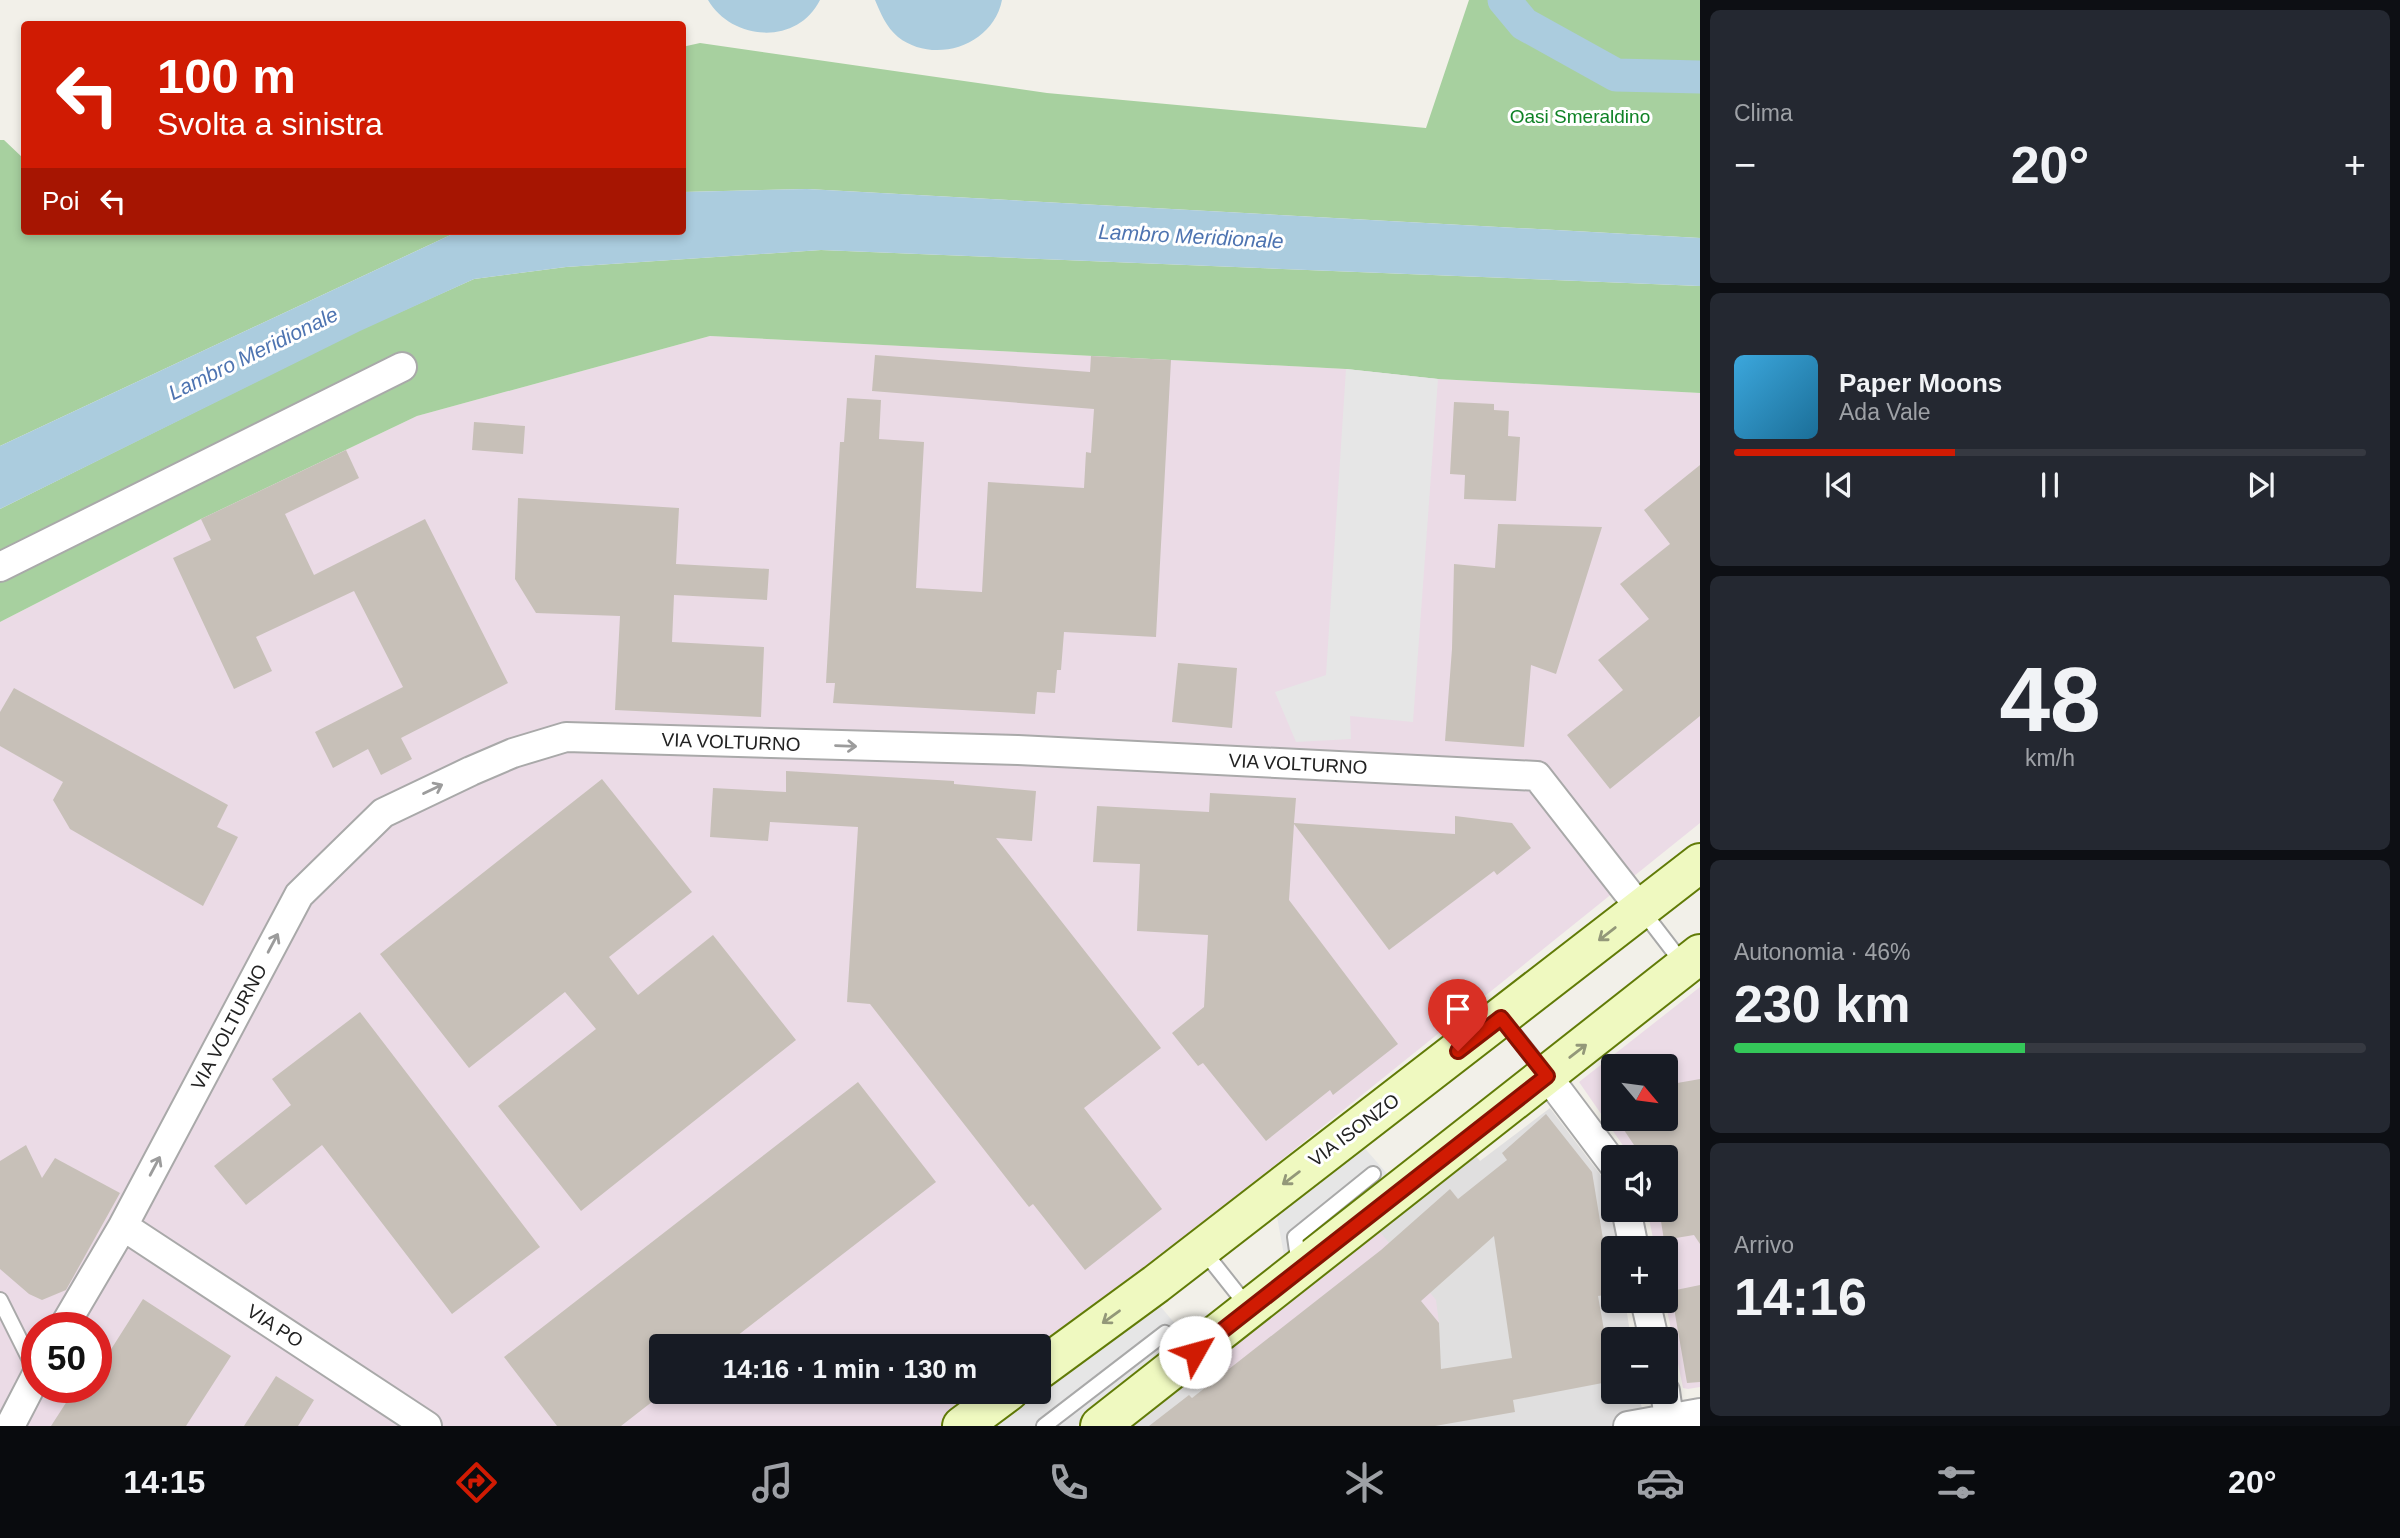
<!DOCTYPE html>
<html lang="it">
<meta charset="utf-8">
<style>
:root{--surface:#171b24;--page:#242831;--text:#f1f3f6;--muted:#9ea1a6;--line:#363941;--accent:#d01b03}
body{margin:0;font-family:Helvetica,sans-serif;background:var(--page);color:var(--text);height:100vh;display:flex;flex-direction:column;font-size:26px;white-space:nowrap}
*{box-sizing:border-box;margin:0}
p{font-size:23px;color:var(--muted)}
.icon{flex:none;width:38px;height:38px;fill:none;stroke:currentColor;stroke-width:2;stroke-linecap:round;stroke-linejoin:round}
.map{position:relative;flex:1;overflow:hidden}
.drawer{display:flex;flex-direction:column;gap:10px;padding:10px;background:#0d0f14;width:700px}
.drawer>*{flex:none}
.banner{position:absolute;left:21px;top:21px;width:665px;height:214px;border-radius:7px;box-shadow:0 4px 10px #0003;background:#d01b03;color:#fff;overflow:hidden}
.needle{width:46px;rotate:119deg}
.buttons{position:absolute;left:1601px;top:1054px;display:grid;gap:14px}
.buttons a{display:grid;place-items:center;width:77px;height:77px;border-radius:7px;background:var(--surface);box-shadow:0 4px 10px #0003;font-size:35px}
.speed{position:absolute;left:21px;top:1312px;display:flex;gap:14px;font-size:35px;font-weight:700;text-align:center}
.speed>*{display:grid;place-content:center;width:91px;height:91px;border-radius:50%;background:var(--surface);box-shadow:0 4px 10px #0003;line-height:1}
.speed .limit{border:10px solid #d22;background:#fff;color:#111}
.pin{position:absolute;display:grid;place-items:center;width:60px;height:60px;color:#fff;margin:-72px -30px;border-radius:50% 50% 50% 0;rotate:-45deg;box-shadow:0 0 7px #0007}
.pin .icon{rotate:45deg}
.me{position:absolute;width:77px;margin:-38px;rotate:52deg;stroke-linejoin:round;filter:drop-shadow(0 0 5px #0008)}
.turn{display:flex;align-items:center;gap:24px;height:147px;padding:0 21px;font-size:32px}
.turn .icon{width:91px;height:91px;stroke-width:2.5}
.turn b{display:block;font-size:49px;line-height:60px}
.then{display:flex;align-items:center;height:66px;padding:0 21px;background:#0003;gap:14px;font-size:26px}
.big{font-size:52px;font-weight:700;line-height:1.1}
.drawer .tile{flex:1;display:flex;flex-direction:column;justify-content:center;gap:10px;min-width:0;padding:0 24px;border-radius:10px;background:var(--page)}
.drawer .dial{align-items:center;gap:0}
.dial b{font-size:91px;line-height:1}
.song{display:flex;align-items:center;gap:21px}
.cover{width:84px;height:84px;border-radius:10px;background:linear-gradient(135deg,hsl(200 70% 55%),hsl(200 70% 35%))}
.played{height:7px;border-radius:4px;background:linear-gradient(90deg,var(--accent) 35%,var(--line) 35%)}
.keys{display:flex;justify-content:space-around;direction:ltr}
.heat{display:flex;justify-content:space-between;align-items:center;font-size:38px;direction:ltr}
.charge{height:10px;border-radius:5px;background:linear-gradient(90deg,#34c759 46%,var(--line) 0)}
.trip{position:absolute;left:649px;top:1334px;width:402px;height:70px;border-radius:7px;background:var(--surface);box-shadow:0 4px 10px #0003;font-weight:700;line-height:70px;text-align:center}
.tabs{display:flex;height:112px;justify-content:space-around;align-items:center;background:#090b0e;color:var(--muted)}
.tabs .icon{width:49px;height:49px}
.tabs .selected{color:var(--accent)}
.tabs b{font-size:32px;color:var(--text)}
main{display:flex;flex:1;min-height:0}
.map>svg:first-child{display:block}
.residential{fill:#e0dfdf}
.industrial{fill:#ebdbe6;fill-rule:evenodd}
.forest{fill:#a7d09f}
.parking{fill:#e6e6e6}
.water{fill:#abccde}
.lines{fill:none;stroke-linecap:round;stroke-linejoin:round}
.canal{stroke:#abccde;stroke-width:33}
.building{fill:#c7c0b8;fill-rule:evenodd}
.lane-casing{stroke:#a9a9a9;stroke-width:18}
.street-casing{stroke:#a9a9a9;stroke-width:32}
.secondary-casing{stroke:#617b07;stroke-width:42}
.lane{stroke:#fff;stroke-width:14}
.street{stroke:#fff;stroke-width:28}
.secondary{stroke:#eff9c0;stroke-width:38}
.oneway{stroke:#9c9c9c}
.oneway2{stroke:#939879}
.route-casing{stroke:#871202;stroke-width:18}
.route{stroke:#d01b03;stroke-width:12}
.labels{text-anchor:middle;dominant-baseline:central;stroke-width:6;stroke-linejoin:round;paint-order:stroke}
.park-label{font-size:19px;fill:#0e8225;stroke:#fff}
.street-label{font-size:19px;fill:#222;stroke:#fff}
.water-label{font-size:21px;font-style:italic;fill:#4e74b1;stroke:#fff}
</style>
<main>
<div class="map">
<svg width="1700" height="1426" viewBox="0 0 1700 1426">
<rect width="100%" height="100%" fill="#f2f0e9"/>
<path class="residential" d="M1550,1108L1609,1186L1618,1248H1614V1300H1625L1631,1339H1614V1391H1638L1646,1426H1252L1367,1216L1466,1143L1480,1161Z
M1182,1363L1238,1426H1100Z"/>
<path class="industrial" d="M710,336L1346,369L1438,379L1700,393V823L1040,1354V1346H662V1391H993L949,1426H0V622L201,519L417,416ZM37,1328H96V1388H37Z
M1700,987V1387L1688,1389L1683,1388L1665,1300L1666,1248H1655L1647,1209H1666V1157H1631L1579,1082ZM1614,1066H1666V1118H1614Z
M1367,1216L1436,1300L1439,1323L1238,1426L1182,1363Z"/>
<path class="forest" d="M1469,0H1700V238L807,189L683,192L682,47L700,43L1047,93L1426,128Z
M0,140H4L24,159V231H459L0,446Z
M821,250L1700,286V393L1438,379L1346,369L710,336L417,416L201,519L0,622V509L360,330L474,279L566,267Z"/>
<path class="parking" d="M1346,369L1438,379L1413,722L1350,716L1351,739L1296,742L1275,692L1326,675Z
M1361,1144L1390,1177L1285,1261L1276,1211Z
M1155,1300L1188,1339L1076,1426H997Z"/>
<path class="water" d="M708,0H820C797,46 732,41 708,0Z
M875,0H1002C993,46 934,65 898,37C886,27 881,14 875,0Z
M807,189L1700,238V286L821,250L566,267L474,279L360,331L0,509V446L459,231H682L683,192Z"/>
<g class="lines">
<path class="canal" d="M1504,0L1524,24L1616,75L1700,77"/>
</g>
<path class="building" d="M875,355L1090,372L1091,356L1171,360L1156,637L1064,632L1061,670H1057L1055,693L1037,692L1035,714L833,703L835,683H826L840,442H844L847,398L881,400L879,439L924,442L916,588L982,592L988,482L1084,488L1086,452L1091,453L1094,409L872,391Z
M1454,402L1494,404V410L1509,411L1508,436L1520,437L1516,501L1464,499L1465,475L1450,474Z
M474,422L525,426L523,454L472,450Z
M346,450L359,478L285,514L314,575L425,519L508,683L401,738L412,759L381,775L368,749L333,768L315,732L403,687L354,591L256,637L272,671L234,689L173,558L211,540L201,519Z
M1700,465V716L1610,789L1567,735L1623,690L1598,660L1649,619L1620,584L1670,544L1644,510Z
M518,498L679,508L676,564L769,569L767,600L674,595L672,642L764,647L761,717L615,710L620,616L536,613L515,579Z
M1498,524L1602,527L1556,674L1531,665L1524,747L1445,741L1452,649L1454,564L1495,568Z
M1178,663L1237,668L1232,728L1172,722Z
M14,688L228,805L217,827L238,837L203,906L70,829L53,800L63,782L0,746V712Z
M786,771L954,781V784L1036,791L1032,841L996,838L1161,1048L1084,1108L1162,1209L1085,1270L1033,1204L1029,1207L870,1004L847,1002L858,827L770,822L768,841L710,837L713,788L786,792Z
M602,779L692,892L609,957L638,995L713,935L796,1040L581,1211L498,1106L596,1029L565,992L469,1068L380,954Z
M1210,793L1296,798L1294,823L1455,834V816L1512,823L1531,848L1497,875L1494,871L1389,950L1294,824L1289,900L1398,1044L1333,1095L1330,1090L1266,1141L1203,1063L1198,1066L1172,1033L1204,1007L1208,935L1137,931L1140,864L1093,862L1097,806L1209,812Z
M360,1012L540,1247L452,1314L322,1145L246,1205L214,1166L291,1105L272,1079Z
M1700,1079V1244L1694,1235L1664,1240L1659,1209H1677L1666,1193V1157H1642L1616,1118H1666V1085Z
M858,1082L936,1182L724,1346H662V1391H666L621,1426H557L504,1357Z
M1546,1114L1592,1172L1612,1294L1598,1296L1613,1381L1513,1400L1515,1412L1435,1426H1149L1189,1395L1192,1398L1381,1250L1450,1189L1458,1199L1507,1160L1502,1153ZM1494,1236L1512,1358L1441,1369L1439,1323L1421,1301Z
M26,1145L42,1178L55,1158L120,1193L66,1290L42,1300L29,1294L0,1269V1161Z
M1700,1285V1382L1687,1383L1671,1291Z
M143,1299L231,1356L186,1426H51L71,1395L78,1400L86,1388H96V1373Z
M276,1376L314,1400L298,1426H244Z"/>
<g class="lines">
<defs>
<path id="lane" d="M1641,909L1684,965
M1502,1019L1546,1074
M1202,1249L1248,1307
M1299,1265L1295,1237L1373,1174
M0,1300L37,1374
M1044,1426L1165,1333L1192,1350"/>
<path id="street" d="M0,567L402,367
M1547,1076L1614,1165
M1626,1209L1634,1248
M123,1226L427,1426
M1645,1300L1654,1339
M63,1328L123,1226L299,895L383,813L471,771L513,753L566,737L1018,750L1537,776L1640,908
M1665,1391L1670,1426
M10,1426L37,1374
M1628,1426L1700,1413"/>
<path id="secondary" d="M1040,1369L1156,1284L1700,863
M962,1426L1009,1391
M1100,1426L1700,954"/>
</defs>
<use href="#lane" class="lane-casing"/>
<use href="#street" class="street-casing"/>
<use href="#secondary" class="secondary-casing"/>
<use href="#lane" class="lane"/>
<use href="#street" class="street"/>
<use href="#secondary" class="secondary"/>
</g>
<defs><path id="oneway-shaft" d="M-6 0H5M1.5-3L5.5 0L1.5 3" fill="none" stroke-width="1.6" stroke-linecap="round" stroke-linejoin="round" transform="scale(1.75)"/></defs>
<g class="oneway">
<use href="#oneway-shaft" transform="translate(846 746) rotate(2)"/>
<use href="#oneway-shaft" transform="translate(433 789) rotate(-26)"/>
<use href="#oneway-shaft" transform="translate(273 943) rotate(-62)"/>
<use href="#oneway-shaft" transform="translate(155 1166) rotate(-62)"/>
</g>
<g class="oneway2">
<use href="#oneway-shaft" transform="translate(1607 934) rotate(142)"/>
<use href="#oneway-shaft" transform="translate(1578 1051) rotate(-38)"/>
<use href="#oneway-shaft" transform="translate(1291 1178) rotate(143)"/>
<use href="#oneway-shaft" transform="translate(1111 1317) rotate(144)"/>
</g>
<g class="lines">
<defs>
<path id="route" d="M1195,1352L1547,1076L1501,1018L1458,1051"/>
</defs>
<use href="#route" class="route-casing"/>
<use href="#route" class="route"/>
</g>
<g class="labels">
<g class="park-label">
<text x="1580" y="116">Oasi Smeraldino</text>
</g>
<g class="street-label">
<text transform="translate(731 742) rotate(2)">VIA VOLTURNO</text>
<text transform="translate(1298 764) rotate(3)">VIA VOLTURNO</text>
<text transform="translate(229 1027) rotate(-62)">VIA VOLTURNO</text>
<text transform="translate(1354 1130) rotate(-37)">VIA ISONZO</text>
<text transform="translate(275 1326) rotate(33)">VIA PO</text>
</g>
<g class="water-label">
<text transform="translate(1191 236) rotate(3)">Lambro Meridionale</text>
<text transform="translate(253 353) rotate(-26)">Lambro Meridionale</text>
</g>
</g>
</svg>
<div class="buttons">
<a><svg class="needle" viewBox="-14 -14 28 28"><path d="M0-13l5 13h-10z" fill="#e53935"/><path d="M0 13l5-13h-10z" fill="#9ea1a6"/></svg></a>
<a><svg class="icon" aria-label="sound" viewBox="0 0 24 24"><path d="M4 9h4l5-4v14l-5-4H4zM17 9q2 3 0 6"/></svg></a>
<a>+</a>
<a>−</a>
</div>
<div class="speed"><div class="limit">50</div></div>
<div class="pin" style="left:1458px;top:1051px;background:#d93025"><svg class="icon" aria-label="arrive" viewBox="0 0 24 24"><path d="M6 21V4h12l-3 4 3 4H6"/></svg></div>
<svg class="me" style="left:1195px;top:1352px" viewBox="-20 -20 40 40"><circle r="19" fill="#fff"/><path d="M0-13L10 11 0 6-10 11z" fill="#d01b03"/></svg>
<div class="trip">14:16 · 1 min · 130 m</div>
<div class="banner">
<div class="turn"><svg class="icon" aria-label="left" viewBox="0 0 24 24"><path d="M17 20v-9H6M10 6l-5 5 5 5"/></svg><div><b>100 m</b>Svolta a sinistra</div></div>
<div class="then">Poi<svg class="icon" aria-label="left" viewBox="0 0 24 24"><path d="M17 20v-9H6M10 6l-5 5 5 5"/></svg></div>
</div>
</div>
<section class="drawer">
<div class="tile"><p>Clima</p>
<div class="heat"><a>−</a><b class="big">20°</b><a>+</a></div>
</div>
<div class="tile">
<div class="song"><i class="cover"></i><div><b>Paper Moons</b><p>Ada Vale</p></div></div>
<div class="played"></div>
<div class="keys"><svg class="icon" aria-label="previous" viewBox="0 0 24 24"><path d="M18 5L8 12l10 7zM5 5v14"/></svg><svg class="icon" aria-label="pause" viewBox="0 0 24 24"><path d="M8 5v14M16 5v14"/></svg><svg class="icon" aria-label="next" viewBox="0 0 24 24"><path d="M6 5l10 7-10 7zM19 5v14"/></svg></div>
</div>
<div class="tile dial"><b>48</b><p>km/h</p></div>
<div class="tile"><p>Autonomia · 46%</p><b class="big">230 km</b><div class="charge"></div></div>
<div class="tile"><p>Arrivo</p><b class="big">14:16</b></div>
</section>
</main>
<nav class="tabs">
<b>14:15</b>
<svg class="icon selected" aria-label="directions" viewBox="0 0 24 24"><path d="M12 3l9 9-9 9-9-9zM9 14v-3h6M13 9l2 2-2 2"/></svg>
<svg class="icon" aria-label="music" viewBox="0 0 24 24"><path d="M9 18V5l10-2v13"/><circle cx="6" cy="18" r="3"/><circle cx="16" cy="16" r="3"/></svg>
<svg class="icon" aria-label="phone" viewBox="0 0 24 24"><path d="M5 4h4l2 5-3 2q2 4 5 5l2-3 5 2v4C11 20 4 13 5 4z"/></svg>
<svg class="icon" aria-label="climate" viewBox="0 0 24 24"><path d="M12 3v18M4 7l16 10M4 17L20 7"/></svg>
<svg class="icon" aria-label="car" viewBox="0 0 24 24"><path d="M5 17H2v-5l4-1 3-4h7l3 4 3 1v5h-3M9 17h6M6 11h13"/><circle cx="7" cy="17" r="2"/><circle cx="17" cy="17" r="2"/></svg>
<svg class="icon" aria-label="filters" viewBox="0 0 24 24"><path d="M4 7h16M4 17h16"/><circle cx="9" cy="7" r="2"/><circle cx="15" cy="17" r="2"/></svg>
<b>20°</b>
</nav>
